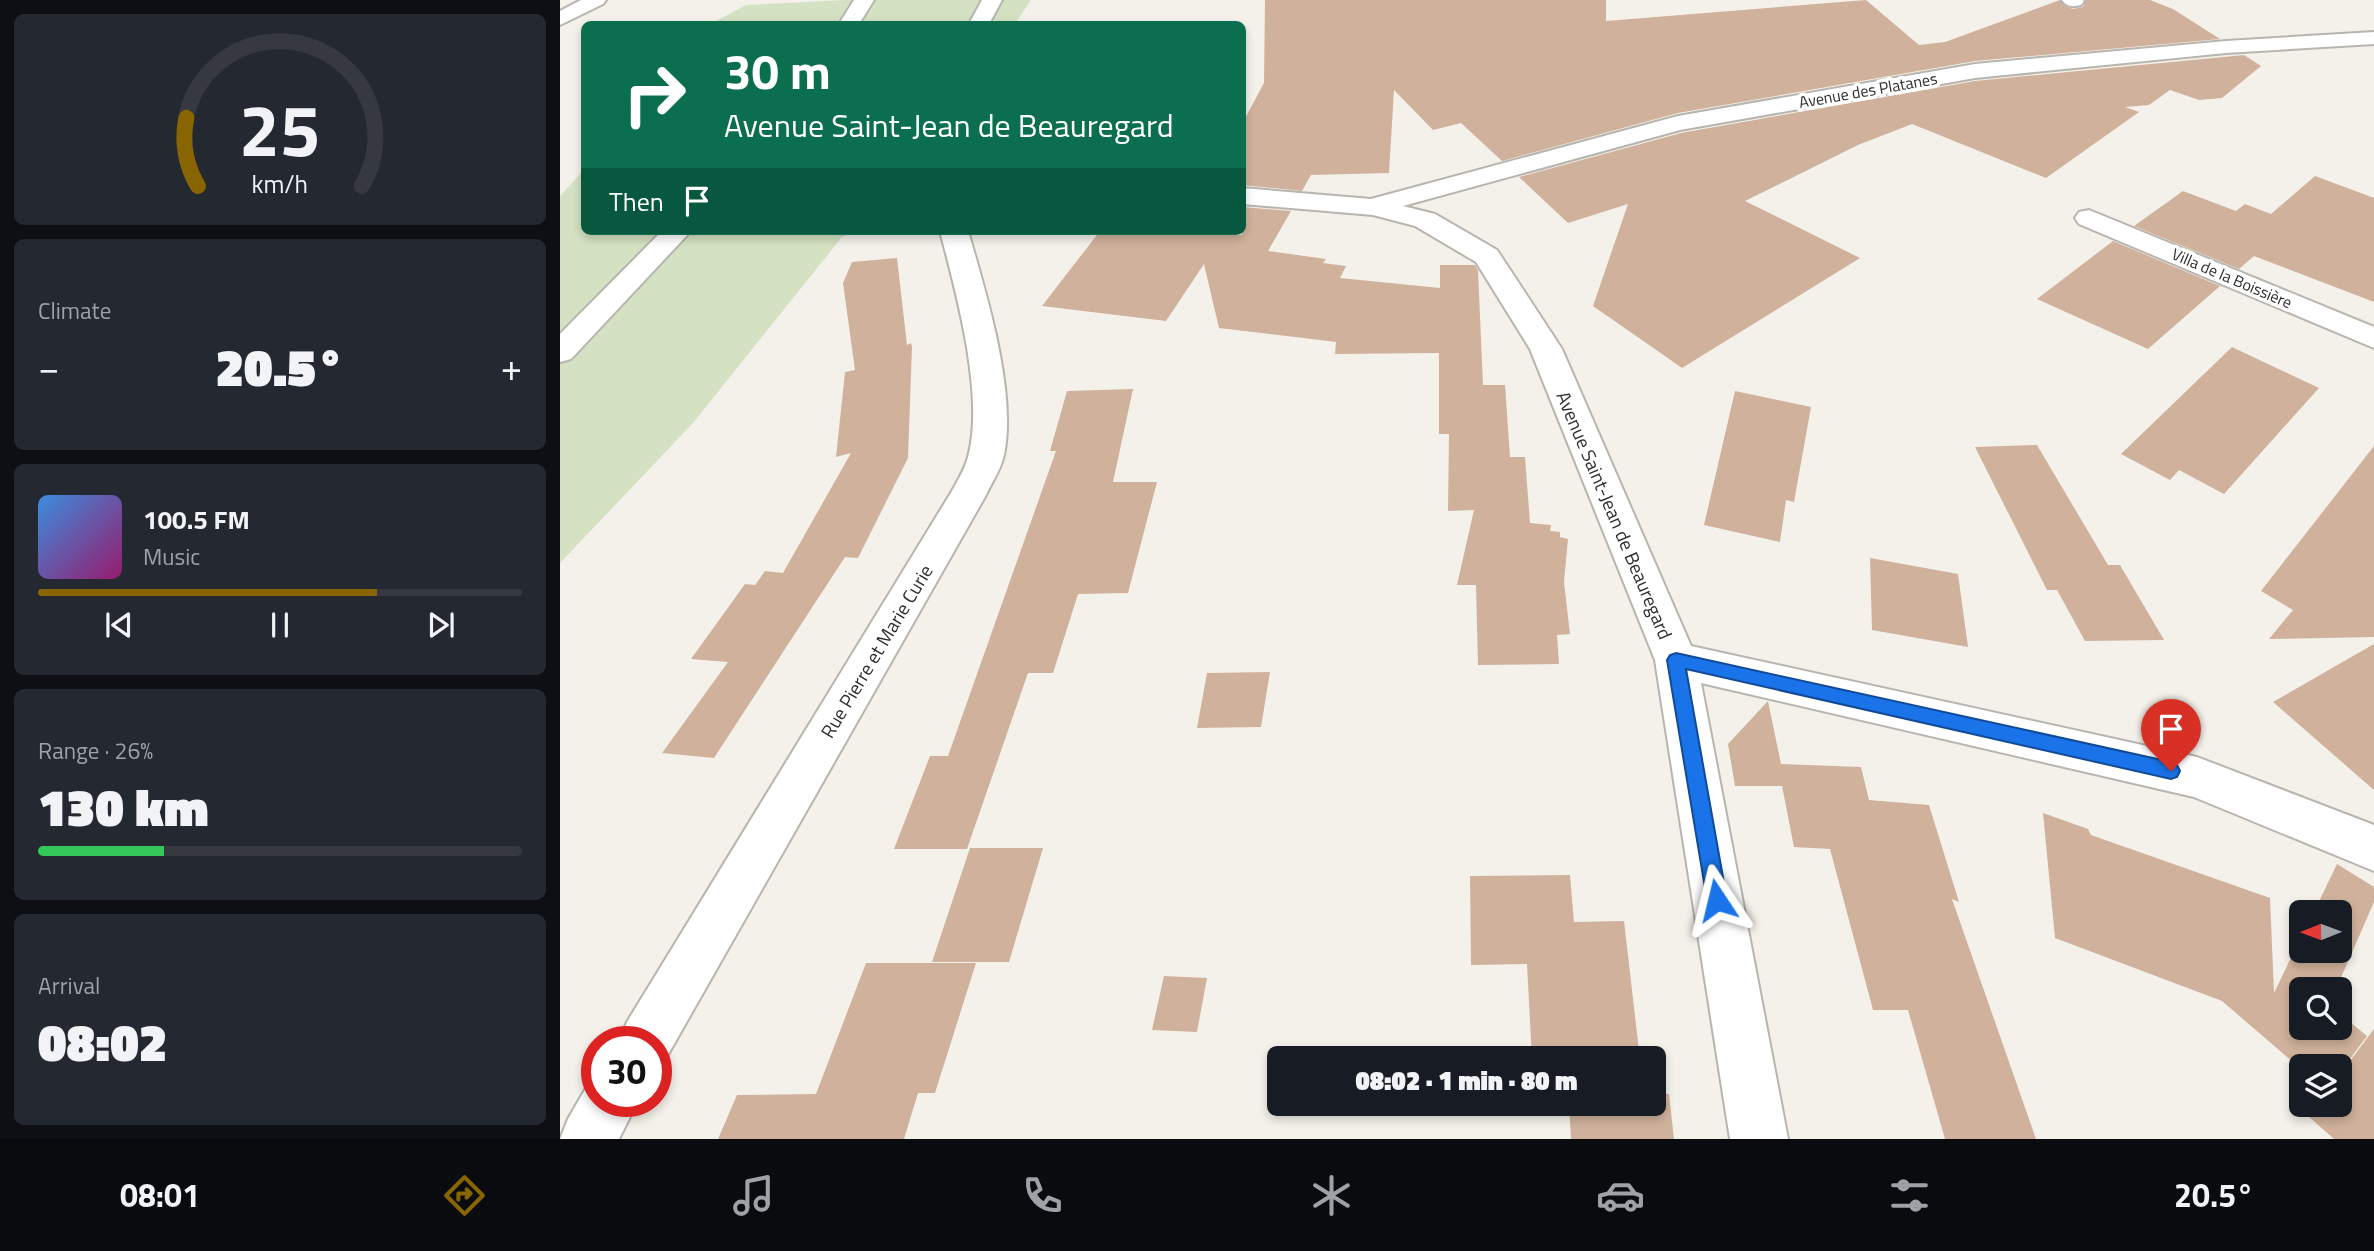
<!DOCTYPE html>
<meta charset="utf-8">
<style>
:root{--surface:#171b24;--page:#242831;--text:#f1f3f6;--muted:#9ea1a6;--line:#363941;--accent:#886501}
body{margin:0;font-family:"Titillium Web",sans-serif;background:var(--page);color:var(--text);height:100vh;display:flex;flex-direction:column;font-size:26px;white-space:nowrap}
*{box-sizing:border-box;margin:0}
p{font-size:23px;color:var(--muted)}
.icon{flex:none;width:38px;height:38px;fill:none;stroke:currentColor;stroke-width:2;stroke-linecap:round;stroke-linejoin:round}
.map{position:relative;flex:1;overflow:hidden}
.details{display:flex;flex-direction:column;gap:14px;padding:14px;background:#0d0f14;width:560px}
.details>*{flex:none}
.hud{position:absolute;left:21px;top:21px;width:665px;height:214px;border-radius:10px;box-shadow:0 4px 10px #0003;background:#0b6e4f;color:#fff;overflow:hidden}
.needle{width:46px;rotate:269deg}
.tools{position:absolute;left:1729px;top:900px;display:grid;gap:14px}
.tools a{display:grid;place-items:center;width:63px;height:63px;border-radius:10px;background:var(--surface);box-shadow:0 4px 10px #0003;font-size:35px}
.speed{position:absolute;left:21px;top:1026px;display:flex;gap:14px;font-size:35px;font-weight:700;text-align:center}
.speed>*{display:grid;place-content:center;width:91px;height:91px;border-radius:50%;background:var(--surface);box-shadow:0 4px 10px #0003;line-height:1}
.speed .limit{border:10px solid #d22;background:#fff;color:#111}
.pin{position:absolute;display:grid;place-items:center;width:60px;height:60px;color:#fff;margin:-72px -30px;border-radius:50% 50% 50% 0;rotate:-45deg;box-shadow:0 0 7px #0007}
.pin .icon{rotate:45deg}
.me{position:absolute;width:77px;margin:-38px;rotate:350deg;stroke-linejoin:round;filter:drop-shadow(0 0 5px #0008)}
.turn{display:flex;align-items:center;gap:24px;height:147px;padding:0 28px;font-size:32px}
.turn .icon{width:91px;height:91px;stroke-width:2.5}
.turn b{display:block;font-size:49px;line-height:60px}
.then{display:flex;align-items:center;height:66px;padding:0 28px;background:#0003;gap:14px;font-size:26px}
.big{font-size:52px;font-weight:800;line-height:1.1}
.details .tile{flex:1;display:flex;flex-direction:column;justify-content:center;gap:10px;min-width:0;padding:0 24px;border-radius:10px;background:var(--page)}
.details .dial{align-items:center;gap:0}
.dial svg{height:182px;overflow:visible;fill:none;stroke:var(--line);stroke-width:7;stroke-linecap:round;text-anchor:middle}
.dial text{fill:var(--text);stroke:none}
.song{display:flex;align-items:center;gap:21px}
.cover{width:84px;height:84px;border-radius:10px;background:linear-gradient(135deg,hsl(210 70% 55%),hsl(320 70% 35%))}
.played{height:7px;border-radius:4px;background:linear-gradient(90deg,var(--accent) 70%,var(--line) 70%)}
.keys{display:flex;justify-content:space-around;direction:ltr}
.heat{display:flex;justify-content:space-between;align-items:center;font-size:38px;direction:ltr}
.charge{height:10px;border-radius:5px;background:linear-gradient(90deg,#34c759 26%,var(--line) 0)}
.trip{position:absolute;left:707px;top:1046px;width:399px;height:70px;border-radius:10px;background:var(--surface);box-shadow:0 4px 10px #0003;font-weight:800;line-height:70px;text-align:center}
.tab-bar{display:flex;height:112px;justify-content:space-around;align-items:center;background:#090b0e;color:var(--muted)}
.tab-bar .icon{width:49px;height:49px}
.tab-bar .on{color:var(--accent)}
.tab-bar b{font-size:32px;color:var(--text)}
main{display:flex;flex:1;min-height:0}
.map>svg:first-child{display:block}
.green{fill:#d4e1c2}
.building{fill:#d0b29c}
.lines{fill:none;stroke-linecap:round;stroke-linejoin:round}
.minor-casing{stroke:#b8b5af;stroke-width:4}
.major-casing{stroke:#b8b5af;stroke-width:4}
.minor{fill:#fff;fill-rule:evenodd}
.major{fill:#fff;fill-rule:evenodd}
.route{fill:#1a73e8;stroke:#114b97;stroke-width:2}
.labels{text-anchor:middle;dominant-baseline:central;stroke-width:7;stroke-linejoin:round;paint-order:stroke}
.far-street-label{font-size:16px;fill:#2d2c29;stroke:#fff}
.street-label{font-size:19px;fill:#2d2c29;stroke:#fff}
</style>
<main>
<section class="details">
<div class="tile dial"><svg viewBox="0 0 100 80">
<path d="M14 69A42 42 0 1 1 86 69"/>
<path d="M14 69A42 42 0 0 1 9 39" stroke="#886501"/>
<text x="50" y="56" font-size="32" font-weight="700">25</text>
<text x="50" y="72" font-size="11">km/h</text>
</svg></div>
<div class="tile"><p>Climate</p>
<div class="heat"><a>−</a><b class="big">20.5°</b><a>+</a></div>
</div>
<div class="tile">
<div class="song"><i class="cover"></i><div><b>100.5 FM</b><p>Music</p></div></div>
<div class="played"></div>
<div class="keys"><svg class="icon" aria-label="previous" viewBox="0 0 24 24"><path d="M18 5L8 12l10 7zM5 5v14"/></svg><svg class="icon" aria-label="pause" viewBox="0 0 24 24"><path d="M8 5v14M16 5v14"/></svg><svg class="icon" aria-label="next" viewBox="0 0 24 24"><path d="M6 5l10 7-10 7zM19 5v14"/></svg></div>
</div>
<div class="tile"><p>Range · 26%</p><b class="big">130 km</b><div class="charge"></div></div>
<div class="tile"><p>Arrival</p><b class="big">08:02</b></div>
</section>
<div class="map">
<svg width="1814" height="1139" viewBox="0 0 1814 1139">
<rect width="100%" height="100%" fill="#f4f1ea"/>
<path class="green" d="M285,0H471L455,24H151L186,5Z
M24,170V231H295L282,237L133,423L0,563V196Z"/>
<path class="building" d="M705,0H1046V21L1306,0L1359,45L1385,42L1500,0L1505,6L1513,9L1523,7L1526,0H1590L1613,9L1660,39L1415,61L1118,113L942,161L901,123L873,130L834,90L829,173L751,175L742,191L682,185V124L704,83Z
M1684,55L1701,66L1662,98L1639,100L1610,90L1589,105L1565,107L1579,112L1486,178L1352,124L1298,145L1185,201L1300,258L1122,368L1033,306L1068,204L1008,223L959,177L1121,133L1415,81Z
M1755,176L1814,198V302L1694,256L1679,269L1574,226L1623,191L1676,211L1685,204L1711,214Z
M682,207L731,211L708,251L766,259L763,263L786,266L780,278L880,288V265H915L918,270L923,385H945L950,457H965L970,523L991,525L990,531L1000,532V537L1008,539L1004,582L1010,634L997,635L999,664L918,665L916,585H897L914,510L888,511L889,434H879V353L775,354L776,342L659,328L644,264L606,321L482,306L540,231H666L664,234L682,235Z
M1553,241L1660,286L1588,349L1477,299Z
M337,258L347,345L351,343L352,347L348,458L298,558L285,557L154,758L102,753L168,662L131,659L185,584L195,585L205,571L223,573L291,453L276,457L285,372L295,370L283,283L292,262Z
M1672,347L1759,388L1664,494L1619,470L1610,480L1561,454Z
M573,389L553,482H597L568,593L518,594L493,673H468L407,849H334L370,756H388L496,451H490L507,391Z
M1175,391L1251,407L1234,502L1226,500L1220,542L1144,525Z
M1477,445L1548,565H1560L1604,640L1525,641L1497,590H1487L1415,447Z
M1814,446V637L1709,639L1733,610L1701,591Z
M1310,558L1398,574L1408,647L1312,630Z
M1814,644V790L1713,702Z
M710,672L701,727L637,728L647,673Z
M1208,701L1221,764L1301,767L1309,800L1369,805L1399,902L1392,899L1476,1139H1385L1348,1010H1313L1270,849L1234,847L1222,786H1175L1168,744Z
M1483,813L1528,829L1531,835L1710,898L1714,993L1741,937V950H1780V912H1754L1777,864L1814,887V902L1776,989H1741V1027H1780V1014L1807,1036L1780,1072V1066H1741V1069L1662,1001L1495,938Z
M410,848H483L449,962H372Z
M1010,875L1014,922L1064,921L1080,1059H972L967,964L911,965L910,876Z
M306,963H416L375,1093H358L344,1139H158L177,1095L256,1094Z
M604,976L647,978L637,1032L592,1030Z
M1814,1029V1139H1774L1748,1116L1757,1104H1780V1074Z
M1094,1094H1109L1114,1139H1011L1009,1104H1094Z"/>
<g class="lines">
<defs>
<path id="minor" d="M21,0H46L43,4L0,25V11Z
M422,0H442L429,24H409Z
M1502,0H1523L1524,1L1521,5C1513,7 1507,7 1502,0Z
M1814,32V44L1666,53L1415,78L1120,130L843,206L875,214L937,250L941,256L1002,349L1131,646L1637,757L1814,825V871L1634,797L1141,683L1228,1139H1170L1095,660L970,349L916,262L855,226L813,215L682,204V188L811,199L1118,116L1415,64L1666,41Z
M1529,210L1814,327V348L1519,224L1515,218L1519,212Z
M380,231H408C426,293 457,392 444,455C441,469 432,482 426,495L105,1060L96,1064V1041H59L67,1022L392,491C398,480 405,469 408,457C425,396 396,292 380,231Z
M37,1079V1101H78L59,1139H0L8,1119L30,1081Z"/>
<path id="major" d="M294,0H314L299,24H279Z
M102,231H131L11,359L0,362V334Z"/>
</defs>
<use href="#minor" class="minor-casing"/>
<use href="#major" class="major-casing"/>
<use href="#minor" class="minor"/>
<use href="#major" class="major"/>
</g>
<path class="route" d="M1116,653L1611,762L1617,765L1620,771L1617,777L1611,779L1126,669L1167,900L1164,907L1157,909L1150,907L1147,900L1107,660L1110,655Z"/>
<g class="labels">
<g class="far-street-label">
<text transform="translate(1308 90) rotate(-10)">Avenue des Platanes</text>
<text transform="translate(1672 278) rotate(23)">Villa de la Boissière</text>
</g>
<g class="street-label">
<text transform="translate(1055 515) rotate(67)">Avenue Saint-Jean de Beauregard</text>
<text transform="translate(316 651) rotate(-59)">Rue Pierre et Marie Curie</text>
</g>
</g>
</svg>
<div class="tools">
<a><svg class="needle" viewBox="-14 -14 28 28"><path d="M0-13l5 13h-10z" fill="#e53935"/><path d="M0 13l5-13h-10z" fill="#9ea1a6"/></svg></a>
<a><svg class="icon" aria-label="search" viewBox="0 0 24 24"><circle cx="10" cy="10" r="6"/><path d="M15 15l6 6"/></svg></a>
<a><svg class="icon" aria-label="layers" viewBox="0 0 24 24"><path d="M12 4l9 5-9 5-9-5zM3 14l9 5 9-5"/></svg></a>
</div>
<div class="speed"><div class="limit">30</div></div>
<div class="pin" style="left:1611px;top:771px;background:#d93025"><svg class="icon" aria-label="arrive" viewBox="0 0 24 24"><path d="M6 21V4h12l-3 4 3 4H6"/></svg></div>
<svg class="me" style="left:1157px;top:900px" viewBox="-20 -20 40 40"><path d="M0-17L14 15 0 8-14 15z" fill="#1a73e8" stroke="#fff" stroke-width="4"/></svg>
<div class="trip">08:02 · 1 min · 80 m</div>
<div class="hud">
<div class="turn"><svg class="icon" aria-label="right" viewBox="0 0 24 24"><path d="M7 20v-9h11M14 6l5 5-5 5"/></svg><div><b>30 m</b>Avenue Saint-Jean de Beauregard</div></div>
<div class="then">Then<svg class="icon" aria-label="arrive" viewBox="0 0 24 24"><path d="M6 21V4h12l-3 4 3 4H6"/></svg></div>
</div>
</div>
</main>
<nav class="tab-bar">
<b>08:01</b>
<svg class="icon on" aria-label="directions" viewBox="0 0 24 24"><path d="M12 3l9 9-9 9-9-9zM9 14v-3h6M13 9l2 2-2 2"/></svg>
<svg class="icon" aria-label="music" viewBox="0 0 24 24"><path d="M9 18V5l10-2v13"/><circle cx="6" cy="18" r="3"/><circle cx="16" cy="16" r="3"/></svg>
<svg class="icon" aria-label="phone" viewBox="0 0 24 24"><path d="M5 4h4l2 5-3 2q2 4 5 5l2-3 5 2v4C11 20 4 13 5 4z"/></svg>
<svg class="icon" aria-label="climate" viewBox="0 0 24 24"><path d="M12 3v18M4 7l16 10M4 17L20 7"/></svg>
<svg class="icon" aria-label="car" viewBox="0 0 24 24"><path d="M5 17H2v-5l4-1 3-4h7l3 4 3 1v5h-3M9 17h6M6 11h13"/><circle cx="7" cy="17" r="2"/><circle cx="17" cy="17" r="2"/></svg>
<svg class="icon" aria-label="filters" viewBox="0 0 24 24"><path d="M4 7h16M4 17h16"/><circle cx="9" cy="7" r="2"/><circle cx="15" cy="17" r="2"/></svg>
<b>20.5°</b>
</nav>
